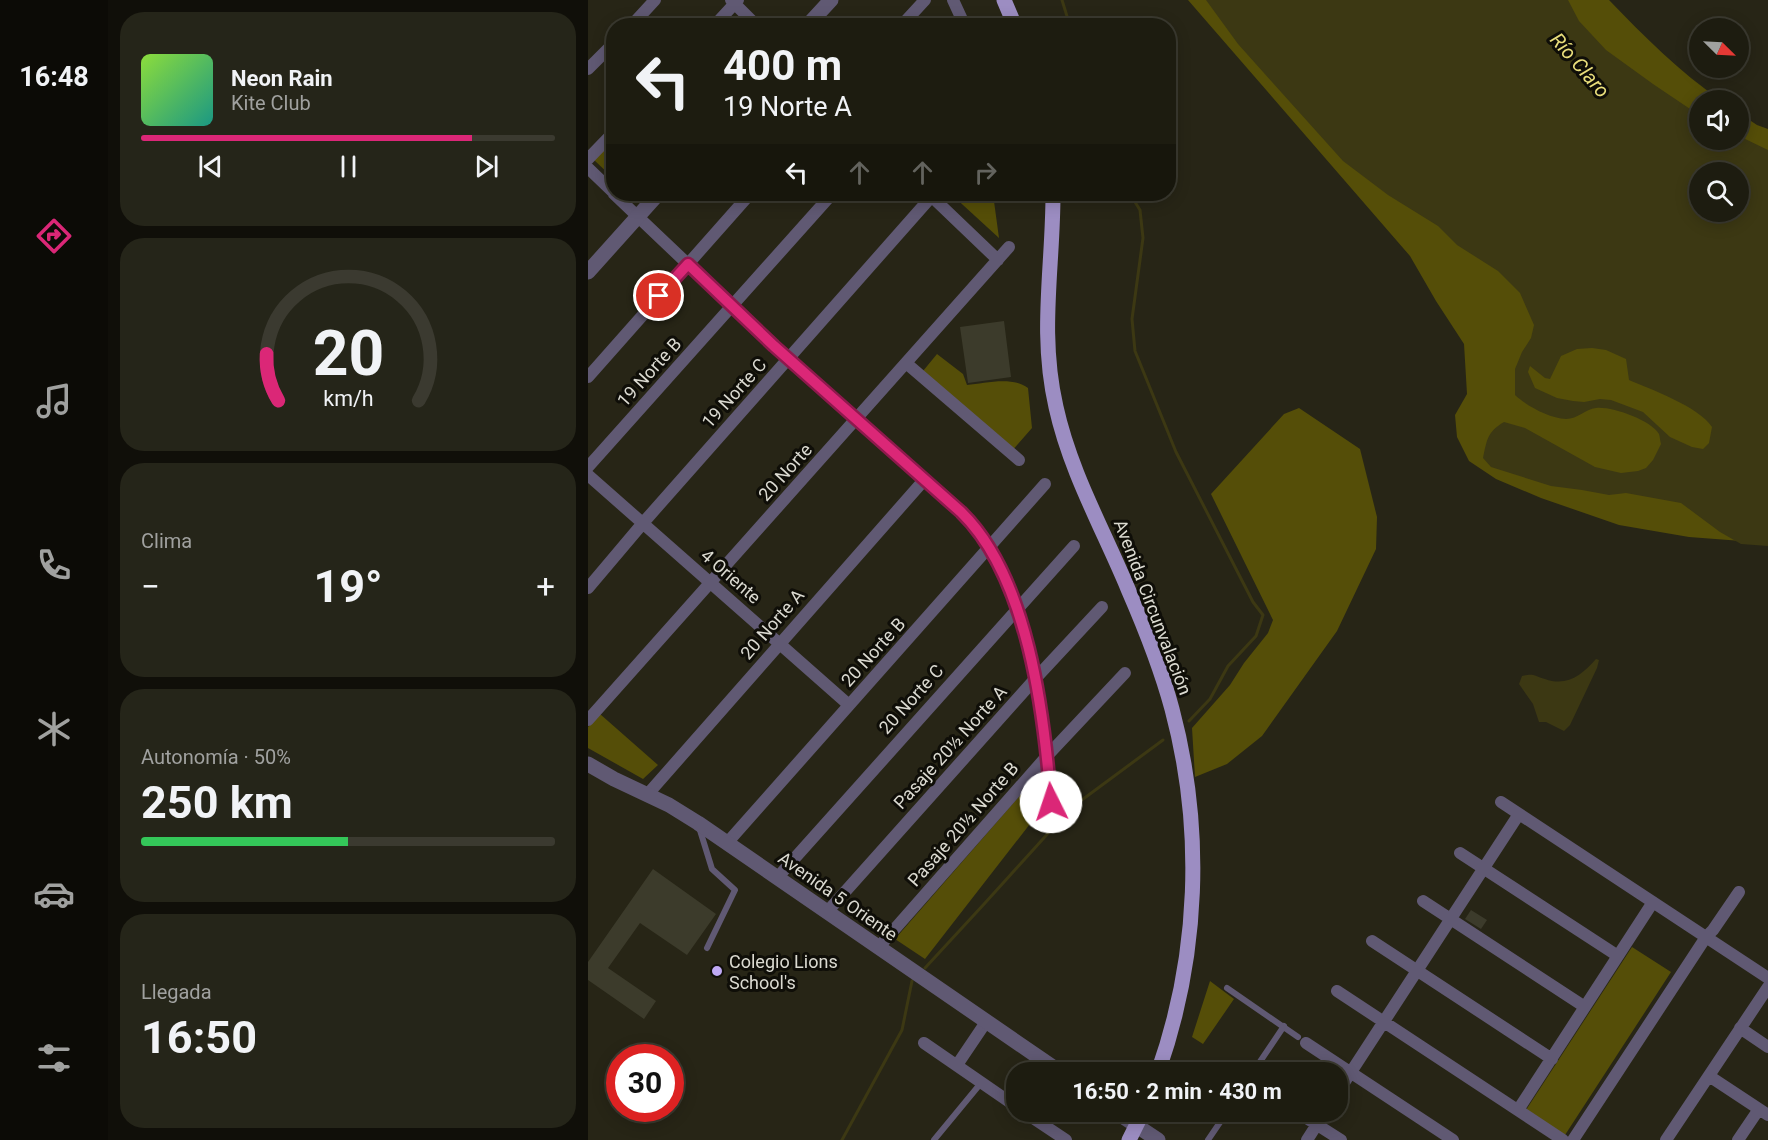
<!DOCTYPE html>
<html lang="es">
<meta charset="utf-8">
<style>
:root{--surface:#1d1c10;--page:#252519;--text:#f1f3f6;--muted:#a0a19f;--line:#3b3a30;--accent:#db2777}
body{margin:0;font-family:Roboto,sans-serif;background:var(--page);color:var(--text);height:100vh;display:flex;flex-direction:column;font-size:22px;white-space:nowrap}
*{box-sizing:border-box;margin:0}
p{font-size:20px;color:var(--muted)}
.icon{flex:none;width:33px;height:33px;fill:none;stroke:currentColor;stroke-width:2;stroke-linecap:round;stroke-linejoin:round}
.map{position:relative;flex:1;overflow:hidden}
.panel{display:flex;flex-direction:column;gap:12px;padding:12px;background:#100f09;width:480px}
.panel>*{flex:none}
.banner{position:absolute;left:18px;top:18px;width:570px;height:183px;border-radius:24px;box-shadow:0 3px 15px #0003,0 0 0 2px var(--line);background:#1d1c10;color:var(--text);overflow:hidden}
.needle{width:39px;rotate:114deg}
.tools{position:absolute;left:1101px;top:18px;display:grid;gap:12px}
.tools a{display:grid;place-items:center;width:60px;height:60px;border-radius:50%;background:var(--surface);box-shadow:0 3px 15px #0003,0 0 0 2px var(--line);font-size:30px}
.speed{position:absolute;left:18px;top:1044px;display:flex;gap:12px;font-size:30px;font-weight:700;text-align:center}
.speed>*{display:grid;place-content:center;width:78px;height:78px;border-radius:50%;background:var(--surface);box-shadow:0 3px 15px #0003,0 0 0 2px var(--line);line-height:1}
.speed .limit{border:9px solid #d22;background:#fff;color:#111}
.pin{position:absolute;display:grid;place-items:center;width:51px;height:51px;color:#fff;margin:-26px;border:3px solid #fff;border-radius:50%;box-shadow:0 2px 6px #0007}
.me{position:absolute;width:66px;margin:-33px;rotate:356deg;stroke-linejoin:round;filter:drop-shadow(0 0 4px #0008)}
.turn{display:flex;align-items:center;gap:21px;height:126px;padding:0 18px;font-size:27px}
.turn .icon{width:78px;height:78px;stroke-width:2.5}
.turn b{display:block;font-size:42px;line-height:51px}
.lanes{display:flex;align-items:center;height:57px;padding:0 18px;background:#0003;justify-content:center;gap:30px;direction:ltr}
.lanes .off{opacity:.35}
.big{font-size:45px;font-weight:700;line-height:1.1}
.panel .card{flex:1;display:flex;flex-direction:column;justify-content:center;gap:9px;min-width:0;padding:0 21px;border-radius:24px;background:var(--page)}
.panel .dial{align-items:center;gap:0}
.dial svg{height:156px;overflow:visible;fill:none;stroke:var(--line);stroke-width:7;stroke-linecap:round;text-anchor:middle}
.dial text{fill:var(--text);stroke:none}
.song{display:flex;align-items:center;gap:18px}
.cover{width:72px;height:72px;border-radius:9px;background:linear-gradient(135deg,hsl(90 70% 55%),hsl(170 70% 35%))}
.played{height:6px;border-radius:3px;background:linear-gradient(90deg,var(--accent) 80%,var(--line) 80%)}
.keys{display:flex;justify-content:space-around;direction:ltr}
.heat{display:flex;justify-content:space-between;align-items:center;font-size:33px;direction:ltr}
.charge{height:9px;border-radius:4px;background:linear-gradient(90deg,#34c759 50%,var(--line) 0)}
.trip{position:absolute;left:418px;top:1062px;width:342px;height:60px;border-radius:24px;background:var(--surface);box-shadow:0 3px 15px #0003,0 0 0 2px var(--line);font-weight:700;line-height:60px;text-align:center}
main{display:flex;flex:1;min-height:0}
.dock{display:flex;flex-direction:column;width:108px;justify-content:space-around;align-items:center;background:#0c0b06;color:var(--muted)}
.dock .icon{width:42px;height:42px}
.dock .selected{color:var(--accent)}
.dock b{font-size:27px;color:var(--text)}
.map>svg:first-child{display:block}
.green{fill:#554e08;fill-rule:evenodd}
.water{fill:#3c3813;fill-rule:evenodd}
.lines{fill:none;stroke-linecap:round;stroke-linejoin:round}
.stream{stroke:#3c3813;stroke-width:3}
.building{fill:#3c3b2b}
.service{stroke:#605973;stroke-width:6}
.minor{stroke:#605973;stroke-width:12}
.tertiary{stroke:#605973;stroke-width:15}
.primary{stroke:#9c8dc2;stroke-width:15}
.route-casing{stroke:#8e194d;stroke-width:15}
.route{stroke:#db2777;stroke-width:10}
.poi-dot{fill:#bfa9f4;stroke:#0f0e08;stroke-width:2}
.labels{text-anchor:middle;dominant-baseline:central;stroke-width:6;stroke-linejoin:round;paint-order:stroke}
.street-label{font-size:18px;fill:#dbdad1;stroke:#0f0e08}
.poi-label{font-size:18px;fill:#dbdad1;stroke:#0f0e08;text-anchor:start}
.water-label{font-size:20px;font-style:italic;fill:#e9de7b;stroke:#0f0e08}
</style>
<main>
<nav class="dock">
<b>16:48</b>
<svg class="icon selected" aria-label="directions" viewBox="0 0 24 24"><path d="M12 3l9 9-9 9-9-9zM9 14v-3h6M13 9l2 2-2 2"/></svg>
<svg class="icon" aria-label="music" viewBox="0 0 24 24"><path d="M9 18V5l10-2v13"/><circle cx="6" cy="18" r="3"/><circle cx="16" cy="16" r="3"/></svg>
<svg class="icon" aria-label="phone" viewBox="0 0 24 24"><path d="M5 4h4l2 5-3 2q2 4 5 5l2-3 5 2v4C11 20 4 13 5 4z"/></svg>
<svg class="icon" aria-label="climate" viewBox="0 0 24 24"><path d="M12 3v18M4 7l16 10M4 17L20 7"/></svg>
<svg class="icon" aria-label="car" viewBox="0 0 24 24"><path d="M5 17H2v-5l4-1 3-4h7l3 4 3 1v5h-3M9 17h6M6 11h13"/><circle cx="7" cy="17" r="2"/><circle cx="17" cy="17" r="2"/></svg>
<svg class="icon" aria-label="filters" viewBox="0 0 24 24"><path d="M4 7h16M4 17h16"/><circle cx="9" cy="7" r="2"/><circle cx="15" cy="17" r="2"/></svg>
</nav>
<section class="panel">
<div class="card">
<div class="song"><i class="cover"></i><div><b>Neon Rain</b><p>Kite Club</p></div></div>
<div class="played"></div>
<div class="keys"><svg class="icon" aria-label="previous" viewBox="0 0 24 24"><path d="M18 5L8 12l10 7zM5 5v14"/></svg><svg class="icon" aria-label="pause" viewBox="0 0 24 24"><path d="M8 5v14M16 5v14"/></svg><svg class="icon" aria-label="next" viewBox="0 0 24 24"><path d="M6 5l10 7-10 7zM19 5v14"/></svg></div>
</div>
<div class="card dial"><svg viewBox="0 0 100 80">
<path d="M14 69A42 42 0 1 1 86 69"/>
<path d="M14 69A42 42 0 0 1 8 45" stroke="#db2777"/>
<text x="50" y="56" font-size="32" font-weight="700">20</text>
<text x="50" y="72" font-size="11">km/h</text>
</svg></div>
<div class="card"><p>Clima</p>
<div class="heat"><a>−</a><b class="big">19°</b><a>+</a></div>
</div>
<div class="card"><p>Autonomía · 50%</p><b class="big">250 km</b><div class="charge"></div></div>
<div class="card"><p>Llegada</p><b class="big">16:50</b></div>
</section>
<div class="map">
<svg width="1180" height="1140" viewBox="0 0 1180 1140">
<rect width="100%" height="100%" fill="#272516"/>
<path class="green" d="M600,0H1021C1056,36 1091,72 1133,100H1112V140H1150L1151,113L1169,125L1180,129V543L1101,537L1031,525L953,498L908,479L881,461L869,437L867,415L879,394L876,344L848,301L822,256ZM1112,172H1150V212H1112Z
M25,138V178L5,159Z
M363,194H405L411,238Z
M349,354L375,374L379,385C397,383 425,376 440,388L444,428L423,452L335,371Z
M711,408L772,449L789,517L788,549L749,631L674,736L639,764L607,777L604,728L642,685L656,663L680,633L685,620L623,494L696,414Z
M12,714L70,765L55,779L0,748V727Z
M448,777L452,811L337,959L307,939Z
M1044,947L1083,972L977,1135L938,1110Z
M622,981L646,999L615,1044L604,1037Z"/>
<path class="water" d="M618,0H980L991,21L1018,50L1065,84L1111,115L1112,140H1150L1151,136L1180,150V546L1153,544L1132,532L1093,503L1038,493L1021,495L994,490L963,486L903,467L895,458C899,440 899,432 916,422L937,428L1007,467L1033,473L1050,471L1058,468L1065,460L1073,444C1072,441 1072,437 1071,434C1063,420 1023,406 1008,408C997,409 990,419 978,419C961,418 939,406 927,395V369L934,352L943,338L946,325L932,293L910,271L869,245L850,226L800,195L755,161L650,44ZM1112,172H1150V212H1112ZM1004,348L1018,350L1038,359L1041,380C1064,390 1110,406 1124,427L1121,443L1115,449L1104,447L1082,437L1055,412L1023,400L1012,399L996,402L985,401L969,398L947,388L940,372L942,366L957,378L962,379L973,356L989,349Z
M1008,659L1011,660L1009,668L982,725L976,731L958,722H951L945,704L931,684L934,676C946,673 946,676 957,679C979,687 994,675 1008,659Z"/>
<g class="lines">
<path class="stream" d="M474,0L482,26
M542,194L552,210L555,238L544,319L547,351L588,452L665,602L675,615L668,636L640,666L622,699L601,721
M337,968L397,903L483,808L575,740
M254,1140L314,1030L324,981"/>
</g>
<path class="building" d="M416,321L423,377L380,383L372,327Z
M65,869L128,914L99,955L52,923L20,968L68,1001L56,1019L0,980V962Z
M883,910L899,920L893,929L877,919Z"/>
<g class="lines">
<path class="service" d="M111,827L124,869L147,890L119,948
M639,988L710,1037
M665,1072L696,1026
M346,1140L393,1083
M620,1140L639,1112"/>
<path class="minor" d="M143,0L169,26
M365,0L377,26
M43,26L67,0
M126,26L150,0
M313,26L337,0
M0,69L26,43
M0,159L26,132
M0,168L26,193
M26,194L186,346L373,511C440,577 457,712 463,802
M341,194L410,260
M318,363L431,460
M0,377L162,194
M0,467L244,194
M0,475L261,705
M0,588L55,523L344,196
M0,720L421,247
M59,795L337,479
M913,802L1180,978
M139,843L457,484
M872,853L1030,956
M189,878L486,546
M835,901L997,1007
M239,912L447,679L514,607
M784,941L964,1059
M290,948L459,756L537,673
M749,991L975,1140
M1152,1028L1180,1047
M336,1043L429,1107
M718,1043L865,1140
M369,1065L398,1022
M1121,1076L1180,1115
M750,1092L931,814
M930,1110L1065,902
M436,1112L478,1140
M709,1112L753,1140
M719,1140L737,1112
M985,1140L1118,937L1125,930L1151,892
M1078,1140L1180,987
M1150,1140L1171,1109"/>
<path class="tertiary" d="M219,26L243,0
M0,272L70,194
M0,764L26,779L81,805L110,823L472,1072
M528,1112L570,1140"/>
<path class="primary" d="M416,0L427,26
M465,194C465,268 451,333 468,407C482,471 515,529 540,589C557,628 573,668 584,709C616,829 611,956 570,1072
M541,1140L555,1112"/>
</g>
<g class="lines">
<defs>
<path id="route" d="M71,296L100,264L186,346L373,512C440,577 456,712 463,802"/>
</defs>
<use href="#route" class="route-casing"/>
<use href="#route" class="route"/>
</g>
<circle class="poi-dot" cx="129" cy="971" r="6"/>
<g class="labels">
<g class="street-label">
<text transform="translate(61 372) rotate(-48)">19 Norte B</text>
<text transform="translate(146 393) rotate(-48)">19 Norte C</text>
<text transform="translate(197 472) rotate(-48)">20 Norte</text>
<text transform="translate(143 576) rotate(41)">4 Oriente</text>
<text transform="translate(565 607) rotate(69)">Avenida Circunvalación</text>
<text transform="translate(184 624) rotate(-49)">20 Norte A</text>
<text transform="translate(285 652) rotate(-48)">20 Norte B</text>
<text transform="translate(323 699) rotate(-48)">20 Norte C</text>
<text transform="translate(362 747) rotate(-48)">Pasaje 20½ Norte A</text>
<text transform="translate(375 824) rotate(-49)">Pasaje 20½ Norte B</text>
<text transform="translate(250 896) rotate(35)">Avenida 5 Oriente</text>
</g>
<g class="poi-label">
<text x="141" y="961">Colegio Lions<tspan x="141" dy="21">School's</tspan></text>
</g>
<g class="water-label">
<text transform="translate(992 65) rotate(49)">Río Claro</text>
</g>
</g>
</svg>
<div class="tools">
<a><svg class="needle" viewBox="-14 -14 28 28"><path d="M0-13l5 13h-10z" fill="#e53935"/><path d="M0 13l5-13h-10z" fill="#a0a19f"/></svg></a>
<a><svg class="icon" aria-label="sound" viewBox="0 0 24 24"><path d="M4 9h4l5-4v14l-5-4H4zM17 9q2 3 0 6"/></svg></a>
<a><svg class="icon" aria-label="search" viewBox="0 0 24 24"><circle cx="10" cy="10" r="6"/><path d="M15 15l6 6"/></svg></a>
</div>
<div class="speed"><div class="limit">30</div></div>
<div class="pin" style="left:71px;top:296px;background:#d93025"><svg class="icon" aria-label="arrive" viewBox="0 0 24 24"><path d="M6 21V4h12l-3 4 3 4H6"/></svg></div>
<svg class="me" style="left:463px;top:802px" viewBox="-20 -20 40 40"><circle r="19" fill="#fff"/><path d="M0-13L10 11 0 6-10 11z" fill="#db2777"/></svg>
<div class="trip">16:50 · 2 min · 430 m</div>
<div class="banner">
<div class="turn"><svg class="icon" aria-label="left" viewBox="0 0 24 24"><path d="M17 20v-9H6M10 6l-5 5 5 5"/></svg><div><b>400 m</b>19 Norte A</div></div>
<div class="lanes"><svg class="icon" aria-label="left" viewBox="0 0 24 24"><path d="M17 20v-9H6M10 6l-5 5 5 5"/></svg><svg class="icon off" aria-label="ahead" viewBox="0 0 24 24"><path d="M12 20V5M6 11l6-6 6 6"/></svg><svg class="icon off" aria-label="ahead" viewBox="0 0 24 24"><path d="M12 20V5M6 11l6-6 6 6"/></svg><svg class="icon off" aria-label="right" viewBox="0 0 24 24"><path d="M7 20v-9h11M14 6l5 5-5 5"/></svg></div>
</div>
</div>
</main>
